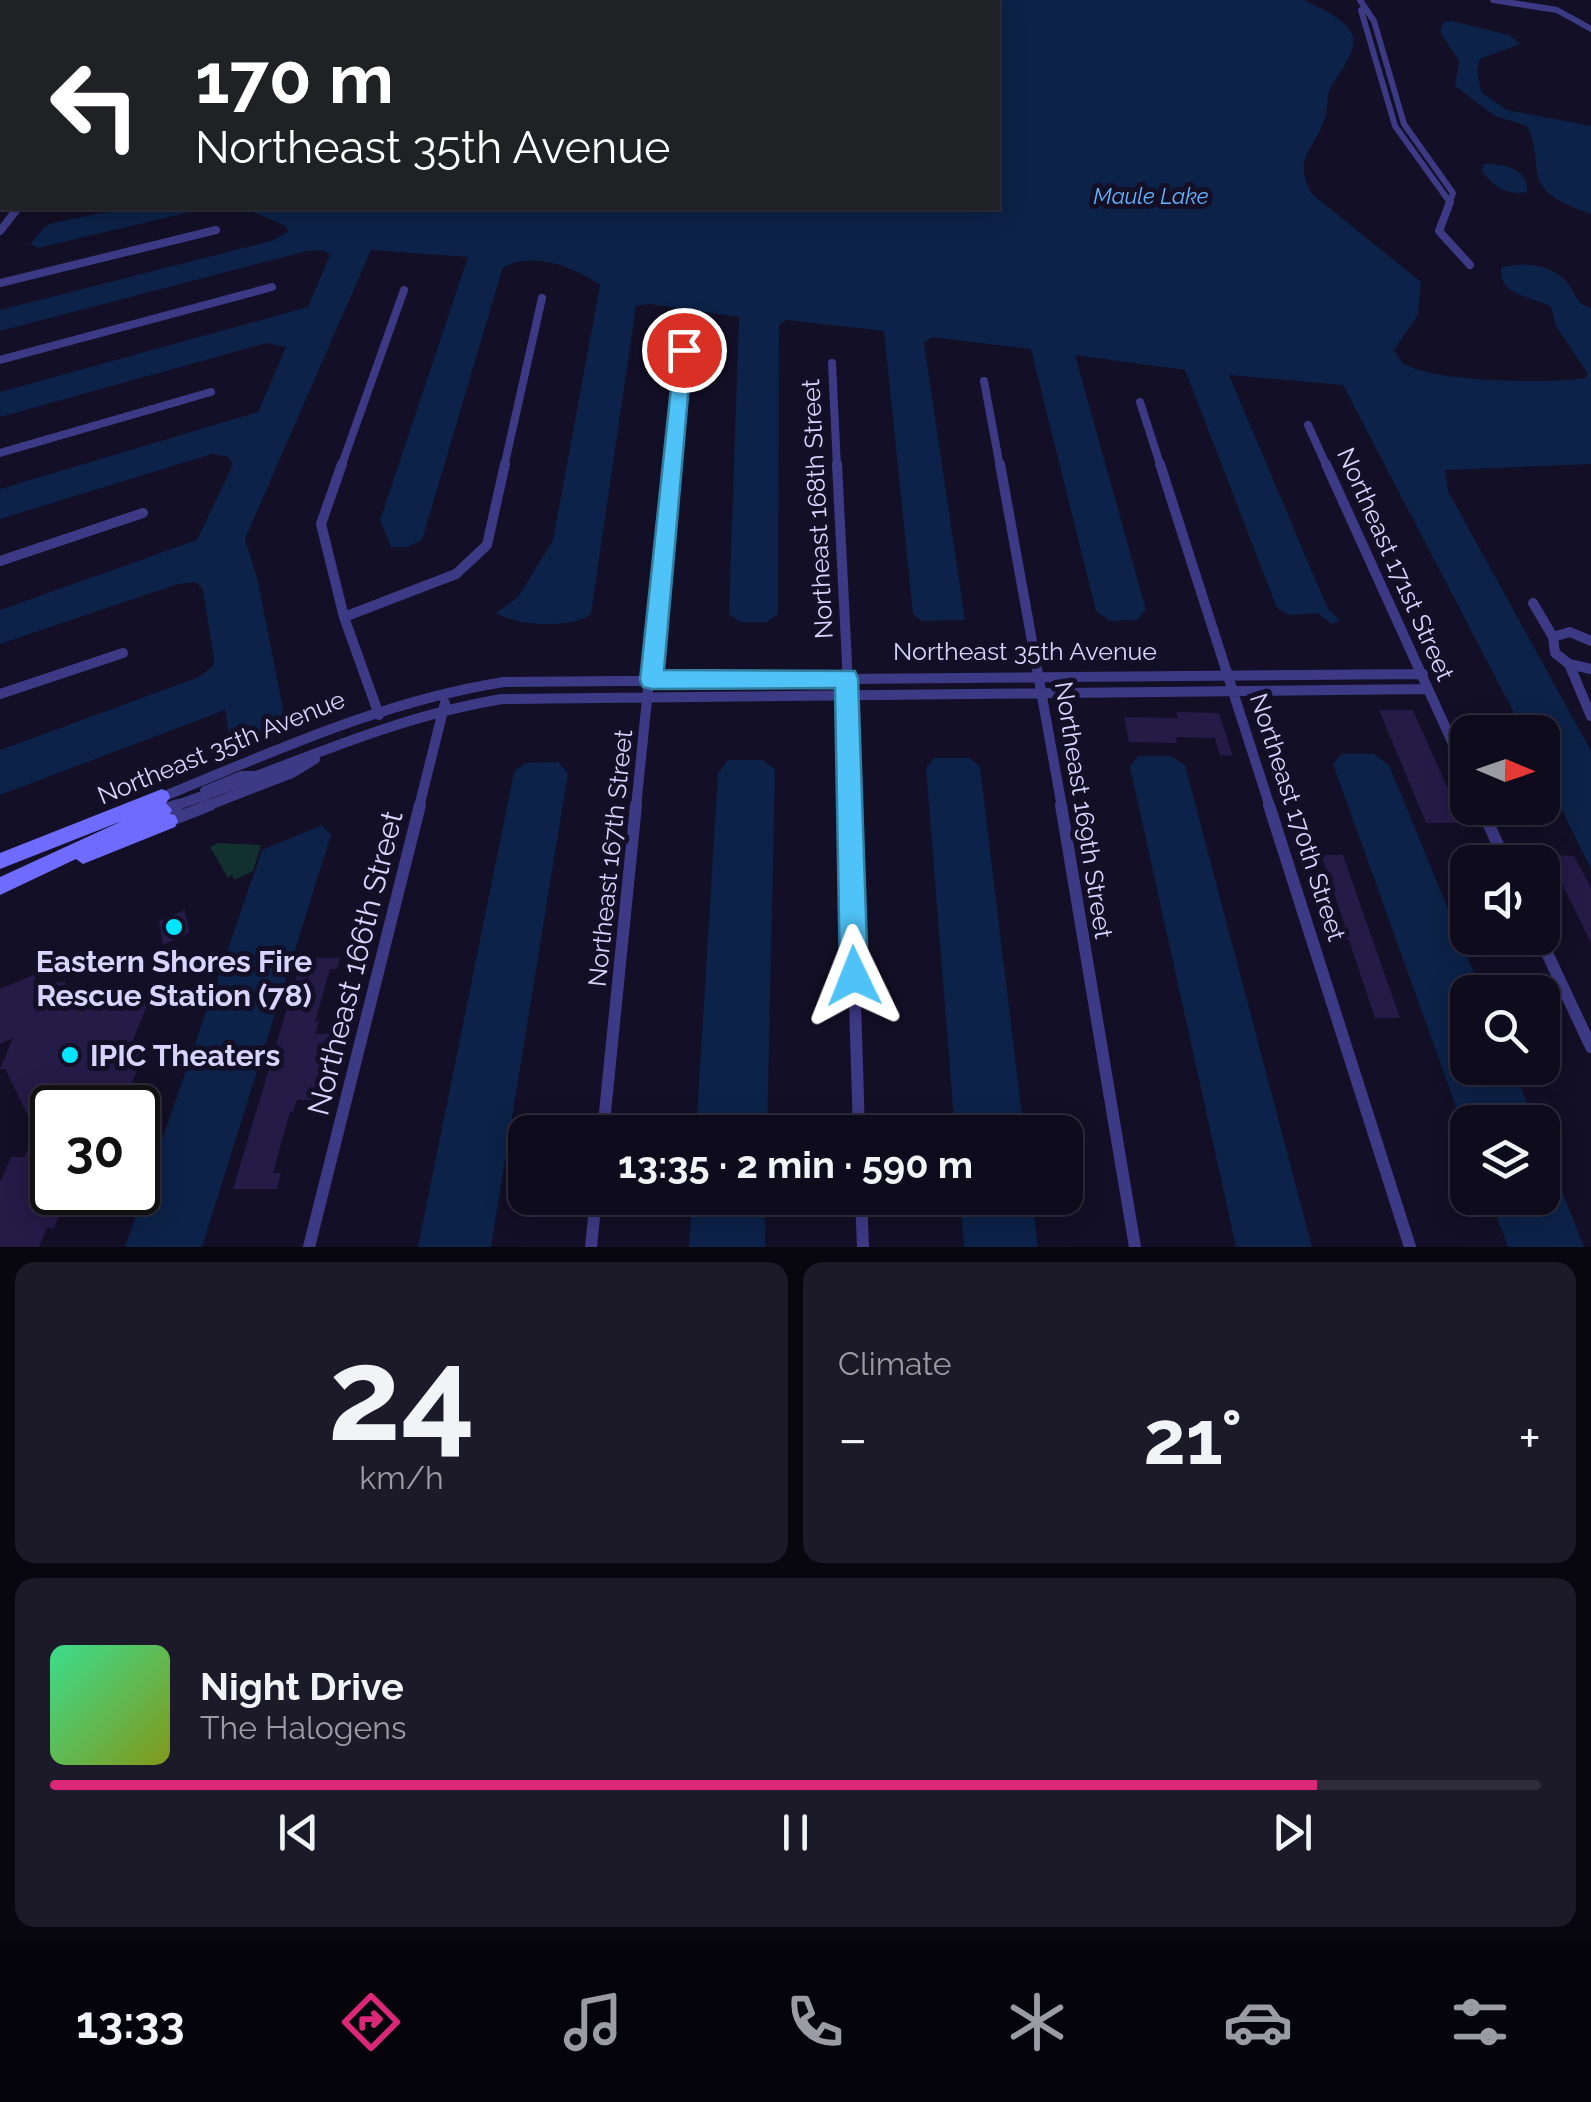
<!DOCTYPE html>
<meta charset="utf-8">
<style>
:root{--surface:#0e0b1c;--page:#1c1929;--text:#f1f3f6;--muted:#9b9ba3;--line:#2e2b3b;--accent:#db2777}
body{margin:0;font-family:Raleway,sans-serif;background:var(--page);color:var(--text);height:100vh;display:flex;flex-direction:column;font-size:38px;white-space:nowrap}
*{box-sizing:border-box;margin:0}
p{font-size:32px;color:var(--muted)}
.icon{flex:none;width:55px;height:55px;fill:none;stroke:currentColor;stroke-width:2;stroke-linecap:round;stroke-linejoin:round}
.map{position:relative;height:1247px;overflow:hidden}
.drawer{display:flex;flex-direction:column;gap:15px;padding:15px;background:#08060f;flex:1}
.drawer>*{flex:none}
.hud{position:absolute;left:0px;top:0px;width:1000px;height:210px;box-shadow:0 5px 25px #0003,0 0 0 2px var(--line);background:#202124;color:#fff;overflow:hidden}
.needle{width:65px;rotate:92deg}
.buttons{position:absolute;left:1450px;top:715px;display:grid;gap:20px}
.buttons a{display:grid;place-items:center;width:110px;height:110px;border-radius:20px;background:var(--surface);box-shadow:0 5px 25px #0003,0 0 0 2px var(--line);font-size:50px}
.speed{position:absolute;left:30px;top:1085px;display:flex;gap:20px;font-size:50px;font-weight:700;text-align:center}
.speed>*{display:grid;place-content:center;width:130px;height:130px;border-radius:50%;background:var(--surface);box-shadow:0 5px 25px #0003,0 0 0 2px var(--line);line-height:1}
.speed .limit{border:5px solid #111;border-radius:15px;background:#fff;color:#111}
.pin{position:absolute;display:grid;place-items:center;width:85px;height:85px;color:#fff;margin:-42px;border:5px solid #fff;border-radius:50%;box-shadow:0 2px 10px #0007}
.me{position:absolute;width:110px;margin:-55px;rotate:358deg;stroke-linejoin:round;filter:drop-shadow(0 0 8px #0008)}
.turn{display:flex;align-items:center;gap:35px;height:210px;padding:0 30px;font-size:45px}
.turn .icon{width:130px;height:130px;stroke-width:2.5}
.turn b{display:block;font-size:70px;line-height:85px}
.big{font-size:75px;font-weight:700;line-height:1.1}
.drawer .tile{flex:1;display:flex;flex-direction:column;justify-content:center;gap:15px;min-width:0;padding:0 35px;border-radius:20px;background:var(--page)}
.drawer .dial{align-items:center;gap:0}
.dial b{font-size:130px;line-height:1}
.song{display:flex;align-items:center;gap:30px}
.cover{width:120px;height:120px;border-radius:15px;background:linear-gradient(135deg,hsl(150 70% 55%),hsl(70 70% 35%))}
.played{height:10px;border-radius:5px;background:linear-gradient(90deg,var(--accent) 85%,var(--line) 85%)}
.keys{display:flex;justify-content:space-around;direction:ltr}
.heat{display:flex;justify-content:space-between;align-items:center;font-size:55px;direction:ltr}
.drawer .tiles{flex:1;display:grid;gap:15px;grid-template-columns:1fr 1fr}
.tile:last-child{grid-column:span 2}
.trip{position:absolute;left:508px;top:1115px;width:575px;height:100px;border-radius:20px;background:var(--surface);box-shadow:0 5px 25px #0003,0 0 0 2px var(--line);font-weight:700;line-height:100px;text-align:center}
.dock{display:flex;height:160px;justify-content:space-around;align-items:center;background:#06040b;color:var(--muted)}
.dock .icon{width:70px;height:70px}
.dock .current{color:var(--accent)}
.dock b{font-size:45px;color:var(--text)}
.map>svg:first-child{display:block}
.green{fill:#12302f}
.water{fill:#0c2248}
.building{fill:#241b47}
.lines{fill:none;stroke-linecap:round;stroke-linejoin:round}
.street-far3{stroke:#3d3a85;stroke-width:6}
.street-far2{stroke:#3d3a85;stroke-width:8}
.street-far1{stroke:#3d3a85;stroke-width:10}
.street{stroke:#3d3a85;stroke-width:12}
.secondary{fill:#6f6bff;fill-rule:evenodd}
.primary{fill:#c25bff;fill-rule:evenodd}
.route{fill:#4fc3f7;stroke:#337fa1;stroke-width:2.5}
.poi-dot{fill:#00e5ff;stroke:#130f26;stroke-width:4}
.labels{text-anchor:middle;dominant-baseline:central;stroke-width:10;stroke-linejoin:round;paint-order:stroke}
.far-water-label{font-size:22px;font-style:italic;fill:#62b6ff;stroke:#130f26}
.street-label{font-size:25px;fill:#d9d4ff;stroke:#130f26}
.near-poi-label{font-size:30px;font-weight:bold;fill:#d9d4ff;stroke:#130f26}
.near-street-label{font-size:30px;fill:#d9d4ff;stroke:#130f26}
</style>
<div class="map">
<svg width="1591" height="1247" viewBox="0 0 1591 1247">
<rect width="100%" height="100%" fill="#130f26"/>
<path class="green" d="M218,843L261,845L253,871L234,880L232,875L228,878L210,847Z"/>
<path class="water" d="M420,0H1304C1318,7 1349,20 1353,37C1356,53 1338,74 1331,87C1326,96 1328,107 1325,117C1316,150 1291,156 1312,194L1421,282L1418,315L1394,350C1397,354 1399,360 1403,363C1427,382 1553,384 1585,378L1588,374L1556,326L1551,307C1533,296 1498,296 1501,268C1519,261 1550,264 1564,279C1576,290 1573,303 1591,308V464L1445,470L1448,491L1591,751V869L1543,771L1542,732H1524L1343,385L1229,375L1318,586L1329,610L1340,620L1332,624L1317,613L1289,615L1277,608L1185,370L1075,355L1146,610L1136,620L1110,621L1096,611L1031,349L932,337L924,343L965,620L922,621L913,614L884,331L786,320L779,325L778,614L767,622H740L729,614L739,317L650,304L636,306L591,614C572,629 515,626 496,613L518,597L553,540L600,285C574,267 534,251 503,267L422,540L407,547H391L380,520L468,257L371,250L245,539L258,581L286,724L249,747L231,746L225,710L0,795V750L199,677L213,666L214,659L203,590L196,582L178,584L0,644V610L197,540L233,464L228,457L212,454L0,519V489L258,412L286,347L267,343L0,417V392L308,307L330,255L323,250L307,251L0,331V310L271,241L288,232L286,226L243,208H998V2Z
M1452,21L1509,35L1520,44L1480,59L1477,70L1481,92L1507,110L1591,126V214C1572,207 1540,197 1537,172C1535,156 1535,142 1527,126L1495,116L1455,86L1459,61L1440,32L1443,22Z
M1484,164C1505,164 1528,168 1527,192C1509,196 1492,187 1482,171Z
M132,208H207L38,248L31,244C36,238 41,229 48,225C51,222 120,210 132,208Z
M1341,754H1374L1389,765L1482,992H1468V1068H1513L1535,1122H1468L1467,1137L1333,764Z
M1138,756H1171L1185,765L1312,1247H1236L1130,767Z
M934,758H970L980,767L1024,1132H955L926,768Z
M728,760H763L775,770L767,1132H696L718,773Z
M558,762L568,773L491,1247H418L514,772L525,763Z
M322,825L331,835L202,1247H125L262,850Z
M1543,1143L1584,1247H1508L1490,1198H1542Z
M692,1198H765V1247H689Z
M960,1198H1032L1038,1247H964Z"/>
<path class="building" d="M1379,710H1413L1463,823H1426Z
M1176,712L1219,713L1233,756L1220,755L1215,738L1176,737L1177,743L1129,742L1124,717L1178,718Z
M1321,855H1343L1400,1018H1375L1349,940H1343L1339,926H1345Z
M1548,855L1574,856L1591,888V943Z
M185,910L189,933L163,945L159,921Z
M302,958H340L337,969H330L315,1022L319,1021L315,1034H331L313,1100H297L293,1112H290L273,1173H281L277,1189H233Z
M38,973L33,982H66L61,993H106L103,1000H149L132,1043H147L123,1108H52V1122H31L5,1069H0L13,1038L0,1044V989Z
M31,1142H52V1192H68L54,1229L47,1228L39,1247H0V1182L11,1157H24Z"/>
<g class="lines">
<path class="street-far3" d="M1360,0L1374,21L1404,124L1453,193L1449,204
M1493,0L1557,10L1591,29
M1361,10L1395,126L1449,201"/>
<path class="street-far2" d="M1450,202L1439,231L1470,265
M0,231L18,208
M0,283L216,230
M0,360L272,287
M832,363L837,467
M984,381L1000,467
M1140,402L1161,467
M1308,425L1327,467
M0,453L211,392
M341,467L404,290
M504,467L542,298
M671,467L683,349"/>
<path class="street-far1" d="M342,464L321,524L344,617L379,715
M837,464L847,663L849,807
M1000,464L1062,807
M1160,464L1270,807
M1326,464L1468,777
M0,561L143,513
M1533,603L1553,637L1555,653L1569,664L1591,669
M344,617L456,574L487,545L505,464
M1553,637L1570,632L1591,641
M1569,664L1591,716
M0,694L123,653
M205,791L242,776H255
M162,797C275,751 383,701 504,682L1423,674
M171,807C282,770 386,718 502,699L1428,689
M204,807L292,773L315,759
M419,807L445,703
M636,807L671,464"/>
<path class="street" d="M849,805L859,1132
M1061,805L1135,1247
M1269,805L1410,1247
M1481,808L1506,862
M163,810L178,805
M169,821L210,805
M1540,938L1591,1047
M603,1132L636,805
M861,1198L863,1247
M309,1247L420,805
M591,1247L596,1198"/>
<path class="secondary" d="M162,789L168,792L170,797L166,803L172,810L170,814L175,815L178,821L175,827L83,864L76,859L0,895V877L122,821L0,869V853Z"/>
<path class="primary" d="M2,13V20L0,21V14Z
M2,28V35L0,36V29Z"/>
</g>
<path class="route" d="M684,344L692,350L664,670L855,671L858,678L868,976L864,986L854,990L844,986L840,976L835,688L652,689L643,687L640,680L675,350Z"/>
<g class="poi-dot">
<circle cx="174" cy="927" r="10"/>
<circle cx="70" cy="1055" r="10"/>
</g>
<g class="labels">
<g class="far-water-label">
<text x="1151" y="196">Maule Lake</text>
</g>
<g class="street-label">
<text transform="translate(817 509) rotate(-93)">Northeast 168th Street</text>
<text transform="translate(1396 564) rotate(66)">Northeast 171st Street</text>
<text x="1025" y="651">Northeast 35th Avenue</text>
<text transform="translate(221 747) rotate(-22)">Northeast 35th Avenue</text>
<text transform="translate(1084 810) rotate(81)">Northeast 169th Street</text>
<text transform="translate(1298 817) rotate(72)">Northeast 170th Street</text>
<text transform="translate(610 858) rotate(-84)">Northeast 167th Street</text>
</g>
<g class="near-poi-label">
<text x="174" y="961">Eastern Shores Fire<tspan x="174" dy="34">Rescue Station (78)</tspan></text>
<text x="90" y="1055" text-anchor="start">IPIC Theaters</text>
</g>
<g class="near-street-label">
<text transform="translate(355 963) rotate(-76)">Northeast 166th Street</text>
</g>
</g>
</svg>
<div class="buttons">
<a><svg class="needle" viewBox="-14 -14 28 28"><path d="M0-13l5 13h-10z" fill="#e53935"/><path d="M0 13l5-13h-10z" fill="#9b9ba3"/></svg></a>
<a><svg class="icon" aria-label="sound" viewBox="0 0 24 24"><path d="M4 9h4l5-4v14l-5-4H4zM17 9q2 3 0 6"/></svg></a>
<a><svg class="icon" aria-label="search" viewBox="0 0 24 24"><circle cx="10" cy="10" r="6"/><path d="M15 15l6 6"/></svg></a>
<a><svg class="icon" aria-label="layers" viewBox="0 0 24 24"><path d="M12 4l9 5-9 5-9-5zM3 14l9 5 9-5"/></svg></a>
</div>
<div class="speed"><div class="limit">30</div></div>
<div class="pin" style="left:684px;top:350px;background:#d93025"><svg class="icon" aria-label="arrive" viewBox="0 0 24 24"><path d="M6 21V4h12l-3 4 3 4H6"/></svg></div>
<svg class="me" style="left:854px;top:976px" viewBox="-20 -20 40 40"><path d="M0-17L14 15 0 8-14 15z" fill="#4fc3f7" stroke="#fff" stroke-width="4"/></svg>
<div class="trip">13:35 · 2 min · 590 m</div>
<div class="hud">
<div class="turn"><svg class="icon" aria-label="left" viewBox="0 0 24 24"><path d="M17 20v-9H6M10 6l-5 5 5 5"/></svg><div><b>170 m</b>Northeast 35th Avenue</div></div>
</div>
</div>
<section class="drawer">
<div class="tiles">
<div class="tile dial"><b>24</b><p>km/h</p></div>
<div class="tile"><p>Climate</p>
<div class="heat"><a>−</a><b class="big">21°</b><a>+</a></div>
</div>
<div class="tile">
<div class="song"><i class="cover"></i><div><b>Night Drive</b><p>The Halogens</p></div></div>
<div class="played"></div>
<div class="keys"><svg class="icon" aria-label="previous" viewBox="0 0 24 24"><path d="M18 5L8 12l10 7zM5 5v14"/></svg><svg class="icon" aria-label="pause" viewBox="0 0 24 24"><path d="M8 5v14M16 5v14"/></svg><svg class="icon" aria-label="next" viewBox="0 0 24 24"><path d="M6 5l10 7-10 7zM19 5v14"/></svg></div>
</div>
</div>
</section>
<nav class="dock">
<b>13:33</b>
<svg class="icon current" aria-label="directions" viewBox="0 0 24 24"><path d="M12 3l9 9-9 9-9-9zM9 14v-3h6M13 9l2 2-2 2"/></svg>
<svg class="icon" aria-label="music" viewBox="0 0 24 24"><path d="M9 18V5l10-2v13"/><circle cx="6" cy="18" r="3"/><circle cx="16" cy="16" r="3"/></svg>
<svg class="icon" aria-label="phone" viewBox="0 0 24 24"><path d="M5 4h4l2 5-3 2q2 4 5 5l2-3 5 2v4C11 20 4 13 5 4z"/></svg>
<svg class="icon" aria-label="climate" viewBox="0 0 24 24"><path d="M12 3v18M4 7l16 10M4 17L20 7"/></svg>
<svg class="icon" aria-label="car" viewBox="0 0 24 24"><path d="M5 17H2v-5l4-1 3-4h7l3 4 3 1v5h-3M9 17h6M6 11h13"/><circle cx="7" cy="17" r="2"/><circle cx="17" cy="17" r="2"/></svg>
<svg class="icon" aria-label="filters" viewBox="0 0 24 24"><path d="M4 7h16M4 17h16"/><circle cx="9" cy="7" r="2"/><circle cx="15" cy="17" r="2"/></svg>
</nav>
